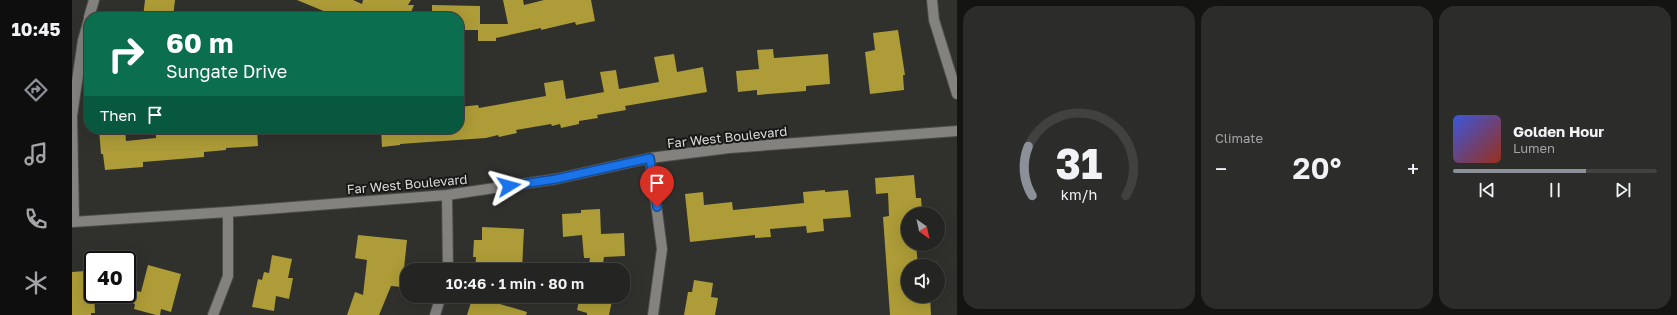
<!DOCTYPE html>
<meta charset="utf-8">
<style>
:root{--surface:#242422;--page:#2c2c2a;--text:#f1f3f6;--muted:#a3a4a5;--line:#414140;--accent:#8c9099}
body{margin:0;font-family:"Golos Text",sans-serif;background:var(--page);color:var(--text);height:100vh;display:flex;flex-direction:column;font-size:15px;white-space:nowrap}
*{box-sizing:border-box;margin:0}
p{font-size:13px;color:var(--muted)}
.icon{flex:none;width:22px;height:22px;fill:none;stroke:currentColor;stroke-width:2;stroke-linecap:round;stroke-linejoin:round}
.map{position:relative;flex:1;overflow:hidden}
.side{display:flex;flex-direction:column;gap:6px;padding:6px;background:#141413;width:720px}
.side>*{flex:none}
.guide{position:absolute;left:12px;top:12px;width:380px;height:122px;border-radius:16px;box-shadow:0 4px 16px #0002,0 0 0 1px var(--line);background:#0b6e4f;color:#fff;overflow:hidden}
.needle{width:26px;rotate:147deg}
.controls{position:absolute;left:829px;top:207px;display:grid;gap:8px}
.controls a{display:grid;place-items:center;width:44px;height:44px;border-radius:50%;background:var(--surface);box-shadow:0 4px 16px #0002,0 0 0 1px var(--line);font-size:20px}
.speed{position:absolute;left:12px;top:251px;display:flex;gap:8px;font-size:20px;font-weight:700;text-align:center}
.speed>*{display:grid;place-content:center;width:52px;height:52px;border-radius:50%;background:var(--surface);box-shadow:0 4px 16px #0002,0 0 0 1px var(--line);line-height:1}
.speed .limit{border:2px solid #111;border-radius:6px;background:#fff;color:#111}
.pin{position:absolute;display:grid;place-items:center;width:34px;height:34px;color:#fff;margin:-41px -17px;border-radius:50% 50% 50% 0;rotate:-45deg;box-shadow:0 0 4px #0007}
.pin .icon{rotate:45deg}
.me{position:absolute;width:44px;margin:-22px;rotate:82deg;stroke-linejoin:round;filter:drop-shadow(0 0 3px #0008)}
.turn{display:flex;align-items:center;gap:14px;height:84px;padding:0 16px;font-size:18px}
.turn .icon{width:52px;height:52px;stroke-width:2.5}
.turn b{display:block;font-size:28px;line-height:34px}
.then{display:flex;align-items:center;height:38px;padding:0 16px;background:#0003;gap:8px;font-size:15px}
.big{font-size:30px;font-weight:600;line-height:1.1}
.side .tile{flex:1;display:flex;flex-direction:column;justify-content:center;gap:6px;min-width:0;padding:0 14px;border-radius:16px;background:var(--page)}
.side .dial{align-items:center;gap:0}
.dial svg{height:104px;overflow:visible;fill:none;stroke:var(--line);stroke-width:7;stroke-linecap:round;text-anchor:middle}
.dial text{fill:var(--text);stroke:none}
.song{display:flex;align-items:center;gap:12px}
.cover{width:48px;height:48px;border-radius:6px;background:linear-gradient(135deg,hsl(230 70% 55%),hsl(10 70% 35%))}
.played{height:4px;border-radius:2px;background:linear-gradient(90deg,var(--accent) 65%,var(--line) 65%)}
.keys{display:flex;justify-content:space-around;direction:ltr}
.heat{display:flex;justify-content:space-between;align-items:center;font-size:22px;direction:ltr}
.side .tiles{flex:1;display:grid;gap:6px;grid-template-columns:repeat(3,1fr)}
.trip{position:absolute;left:328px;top:263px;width:230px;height:40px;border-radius:16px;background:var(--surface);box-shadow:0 4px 16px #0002,0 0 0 1px var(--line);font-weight:600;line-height:40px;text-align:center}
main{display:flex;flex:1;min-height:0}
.tab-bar{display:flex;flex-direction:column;width:72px;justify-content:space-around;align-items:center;background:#0e0e0e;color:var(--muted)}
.tab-bar .icon{width:28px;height:28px}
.tab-bar .on{color:var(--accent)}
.tab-bar b{font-size:18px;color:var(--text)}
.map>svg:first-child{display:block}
.building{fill:#ad9c37}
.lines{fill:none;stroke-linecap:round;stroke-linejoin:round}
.minor-casing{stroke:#4b4b49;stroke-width:12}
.minor{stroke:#83827f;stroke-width:10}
.route-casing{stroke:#114b97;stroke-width:10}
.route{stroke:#1a73e8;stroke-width:7}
.labels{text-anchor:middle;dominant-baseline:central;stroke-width:4;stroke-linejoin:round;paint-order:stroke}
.street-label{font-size:13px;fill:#dbdbd9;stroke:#181817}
</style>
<main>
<nav class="tab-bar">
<b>10:45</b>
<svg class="icon on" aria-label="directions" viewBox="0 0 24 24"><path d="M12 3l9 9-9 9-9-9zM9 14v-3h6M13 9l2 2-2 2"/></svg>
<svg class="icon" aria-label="music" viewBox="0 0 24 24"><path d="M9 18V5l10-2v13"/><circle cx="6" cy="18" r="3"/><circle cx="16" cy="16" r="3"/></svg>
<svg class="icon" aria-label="phone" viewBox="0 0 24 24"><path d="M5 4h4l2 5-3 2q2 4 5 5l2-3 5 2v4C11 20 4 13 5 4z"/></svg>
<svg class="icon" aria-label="climate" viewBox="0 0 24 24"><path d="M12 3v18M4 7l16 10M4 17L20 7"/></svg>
</nav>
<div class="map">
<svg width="885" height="315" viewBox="0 0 885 315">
<rect width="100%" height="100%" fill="#30302d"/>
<path class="building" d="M73,0H103L101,17H71Z
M225,0H281L290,4L291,0H339L336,5H342L337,17H292L277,11L274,17H266Z
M431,0H451L452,5L472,0H519L523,21L504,25L503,22L469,30V28L424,38V41H406V30H387V17H360V5L408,6V24H436Z
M826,30L833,75H831L832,90L798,94L793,52L803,50L801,33Z
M701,49L702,58L756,54L758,84L734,86V91L685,95V90L666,92L664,71L687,69L685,50Z
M602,54L605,72L631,67L635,92L553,106L554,110L525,115L526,118L507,121V124L489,128L488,124L480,126L479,124L444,130L445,133L427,137L426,135L414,138L328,144V145L310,147L309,129H387V107L406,105L407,108L474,96L472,83L491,80L494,99L532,92L528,72L544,70L547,89L587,82L582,57Z
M27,129H53L54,141L84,138V129H185L186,146L154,148V150L132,152V157L71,162V167L33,170L31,154H29Z
M842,175L844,198H849L850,210H844L845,214H836V244H844L846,266H836V298L858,297L859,315H818L811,217L817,216L816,193L804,194L803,178Z
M753,190V192L776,190L779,217L751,219L752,231L735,233L734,226L698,229L699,237L683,238V235L618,242L613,194L631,192L632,205L660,202L661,210L732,203L731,192Z
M528,209L529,234L552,233L553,256L532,257L530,270H516L518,258H512L510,235L491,237L490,214L509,213V210Z
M410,227L452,229L450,270H403L404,257H401L402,240H410Z
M286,235L335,240L330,287L319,286L307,315H275L283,292L291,295L295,260L283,258Z
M200,255L220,259L216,278H221L217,299L204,296L202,311L180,307L186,279L190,280L192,272L197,273Z
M76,265L109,274L99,312L89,309L88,315H84L62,309L63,304L57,302L60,290L69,292Z
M13,271V272L21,271L23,313H19V315H0V272Z
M622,280L641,283L639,297L646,298L643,315H612L616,292H620Z
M401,296L455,312L454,315H395Z
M508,296H541L537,315H515V313L505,310Z"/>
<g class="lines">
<defs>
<path id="minor" d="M860,0L862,20L885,94
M17,17L22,0
M578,158L590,249L581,315
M375,195L376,270
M0,222L156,212L375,195L484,179L578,158L657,148L885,131
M2,222L0,116L11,40L17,19
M141,315L156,276V212
M363,315L369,296"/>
</defs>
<use href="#minor" class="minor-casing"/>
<use href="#minor" class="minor"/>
</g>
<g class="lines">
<defs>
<path id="route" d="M437,186L484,179L578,158L585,207"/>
</defs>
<use href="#route" class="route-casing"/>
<use href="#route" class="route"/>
</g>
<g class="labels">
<g class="street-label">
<text transform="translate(655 137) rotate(-6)">Far West Boulevard</text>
<text transform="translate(335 184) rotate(-5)">Far West Boulevard</text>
</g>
</g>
</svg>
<div class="controls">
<a><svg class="needle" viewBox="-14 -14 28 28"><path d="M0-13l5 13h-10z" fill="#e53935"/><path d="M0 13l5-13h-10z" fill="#a3a4a5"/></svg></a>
<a><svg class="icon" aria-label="sound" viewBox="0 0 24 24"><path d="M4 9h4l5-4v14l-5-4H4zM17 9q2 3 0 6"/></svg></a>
</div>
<div class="speed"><div class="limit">40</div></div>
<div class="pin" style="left:585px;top:207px;background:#d93025"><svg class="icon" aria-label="arrive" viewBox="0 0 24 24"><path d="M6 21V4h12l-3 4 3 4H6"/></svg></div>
<svg class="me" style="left:437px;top:186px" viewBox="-20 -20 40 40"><path d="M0-17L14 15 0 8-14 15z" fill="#1a73e8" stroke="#fff" stroke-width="4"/></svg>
<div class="trip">10:46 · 1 min · 80 m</div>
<div class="guide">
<div class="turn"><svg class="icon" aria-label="right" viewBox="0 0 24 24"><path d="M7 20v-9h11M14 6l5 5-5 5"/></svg><div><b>60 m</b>Sungate Drive</div></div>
<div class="then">Then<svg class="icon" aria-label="arrive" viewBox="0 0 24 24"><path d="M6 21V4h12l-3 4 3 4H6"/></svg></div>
</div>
</div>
<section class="side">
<div class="tiles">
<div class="tile dial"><svg viewBox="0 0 100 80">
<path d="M14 69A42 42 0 1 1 86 69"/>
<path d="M14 69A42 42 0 0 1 11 31" stroke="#8c9099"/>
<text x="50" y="56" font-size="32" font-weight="700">31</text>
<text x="50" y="72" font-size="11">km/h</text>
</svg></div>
<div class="tile"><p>Climate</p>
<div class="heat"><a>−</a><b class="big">20°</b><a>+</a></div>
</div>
<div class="tile">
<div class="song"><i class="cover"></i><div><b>Golden Hour</b><p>Lumen</p></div></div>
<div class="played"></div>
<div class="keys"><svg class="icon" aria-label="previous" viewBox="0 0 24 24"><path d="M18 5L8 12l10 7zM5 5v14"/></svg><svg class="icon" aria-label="pause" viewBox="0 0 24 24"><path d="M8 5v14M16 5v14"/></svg><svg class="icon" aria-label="next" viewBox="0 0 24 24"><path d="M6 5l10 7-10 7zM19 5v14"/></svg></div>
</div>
</div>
</section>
</main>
